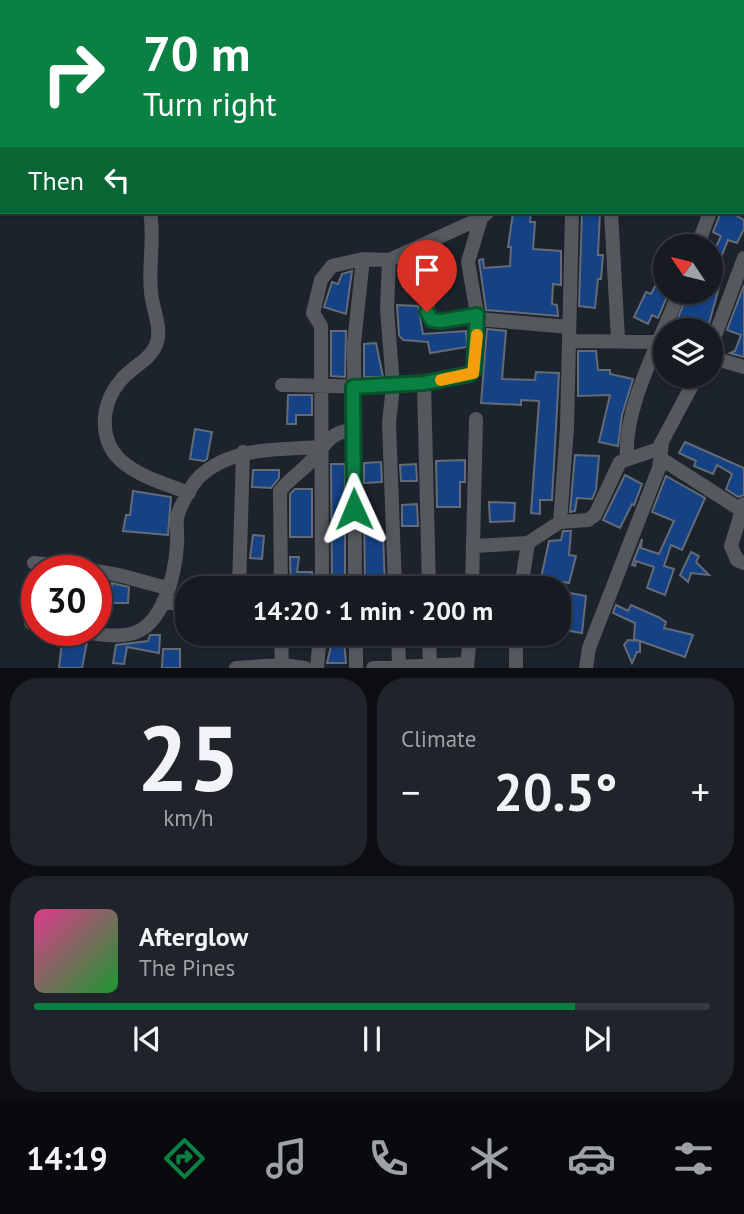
<!DOCTYPE html>
<meta charset="utf-8">
<style>
:root{--surface:#161a21;--page:#1f232a;--text:#f1f3f6;--muted:#9ea1a5;--line:#35383f;--accent:#0b8043}
body{margin:0;font-family:"PT Sans",sans-serif;background:var(--page);color:var(--text);height:100vh;display:flex;flex-direction:column;font-size:26px;white-space:nowrap}
*{box-sizing:border-box;margin:0}
p{font-size:23px;color:var(--muted)}
.icon{flex:none;width:38px;height:38px;fill:none;stroke:currentColor;stroke-width:2;stroke-linecap:round;stroke-linejoin:round}
.map{position:relative;height:668px;overflow:hidden}
.side{display:flex;flex-direction:column;gap:10px;padding:10px;background:#0c0e12;flex:1}
.side>*{flex:none}
.banner{position:absolute;left:0px;top:0px;width:746px;height:214px;box-shadow:0 2px 5px #0004,0 0 0 2px var(--line);background:#0b8043;color:#fff;overflow:hidden}
.needle{width:46px;rotate:305deg}
.buttons{position:absolute;left:653px;top:234px;display:grid;gap:14px}
.buttons a{display:grid;place-items:center;width:70px;height:70px;border-radius:50%;background:var(--surface);box-shadow:0 2px 5px #0004,0 0 0 2px var(--line);font-size:35px}
.speed{position:absolute;left:21px;top:555px;display:flex;gap:14px;font-size:35px;font-weight:700;text-align:center}
.speed>*{display:grid;place-content:center;width:91px;height:91px;border-radius:50%;background:var(--surface);box-shadow:0 2px 5px #0004,0 0 0 2px var(--line);line-height:1}
.speed .limit{border:10px solid #d22;background:#fff;color:#111}
.pin{position:absolute;display:grid;place-items:center;width:60px;height:60px;color:#fff;margin:-72px -30px;border-radius:50% 50% 50% 0;rotate:-45deg;box-shadow:0 0 7px #0007}
.pin .icon{rotate:45deg}
.me{position:absolute;width:77px;margin:-38px;rotate:359deg;stroke-linejoin:round;filter:drop-shadow(0 0 5px #0008)}
.turn{display:flex;align-items:center;gap:24px;height:147px;padding:0 28px;font-size:32px}
.turn .icon{width:91px;height:91px;stroke-width:2.5}
.turn b{display:block;font-size:49px;line-height:60px}
.then{display:flex;align-items:center;height:66px;padding:0 28px;background:#0003;gap:14px;font-size:26px}
.big{font-size:52px;font-weight:700;line-height:1.1}
.side .tile{flex:1;display:flex;flex-direction:column;justify-content:center;gap:10px;min-width:0;padding:0 24px;border-radius:28px;background:var(--page)}
.side .dial{align-items:center;gap:0}
.dial b{font-size:91px;line-height:1}
.song{display:flex;align-items:center;gap:21px}
.cover{width:84px;height:84px;border-radius:10px;background:linear-gradient(135deg,hsl(330 70% 55%),hsl(130 70% 35%))}
.played{height:7px;border-radius:4px;background:linear-gradient(90deg,var(--accent) 80%,var(--line) 80%)}
.keys{display:flex;justify-content:space-around;direction:ltr}
.heat{display:flex;justify-content:space-between;align-items:center;font-size:38px;direction:ltr}
.side .tiles{flex:1;display:grid;gap:10px;grid-template-columns:1fr 1fr}
.tile:last-child{grid-column:span 2}
.trip{position:absolute;left:175px;top:576px;width:396px;height:70px;border-radius:28px;background:var(--surface);box-shadow:0 2px 5px #0004,0 0 0 2px var(--line);font-weight:700;line-height:70px;text-align:center}
.dock{display:flex;height:112px;justify-content:space-around;align-items:center;background:#090a0d;color:var(--muted)}
.dock .icon{width:49px;height:49px}
.dock .active{color:var(--accent)}
.dock b{font-size:32px;color:var(--text)}
.map>svg:first-child{display:block}
.building{fill:#144285;stroke:#646b76;stroke-width:2}
.lines{fill:none;stroke-linecap:round;stroke-linejoin:round}
.minor{stroke:#55585d;stroke-width:14}
.route-casing{stroke:#07532c;stroke-width:18}
.route{stroke:#0b8043;stroke-width:12}
.slow{stroke:#f59e0b;stroke-width:12}
</style>
<div class="map">
<svg width="744" height="668" viewBox="0 0 744 668">
<rect width="100%" height="100%" fill="#1d232c"/>
<path class="building" d="M531,212L530,222H535L533,249L561,251V285L553,284L552,304L557,305L558,316L486,310L479,260L483,259L484,268L510,266L511,247H508L513,213Z
M582,212H600L598,255H603L601,279H598L595,308L579,306Z
M721,212H730L744,220V229L737,243L728,240L713,277L721,280L707,331H673L688,292H710V260L721,236L713,232Z
M665,267V292H669L658,318L652,315L648,324L634,317L646,292L651,294Z
M352,271L346,314L324,307L332,282L338,284L342,274Z
M744,285V357L730,353L735,351L741,335L727,330Z
M397,305L418,306L423,334L466,331L467,347L430,353L428,342L403,340L399,335Z
M487,329L506,331L502,379L535,380L536,372L559,373L552,500H540V514L531,513L539,401L521,400V405L481,403Z
M331,331H346L345,377L331,376Z
M376,343L383,377H364V344Z
M578,351H596L598,370H610V374L633,379L622,415L618,446L599,442L610,395L578,396Z
M288,395H312V415H296V424H287Z
M195,429L212,432L207,459L204,461L190,459Z
M685,442L744,468V495L738,497L726,489L732,474L717,465L713,474L694,466L696,461L679,453Z
M575,455L599,456L596,490L592,499L577,498L575,511L570,512Z
M465,460V482H460V507H437L436,461Z
M381,462L382,482L364,483V463Z
M331,464H345V588H332Z
M416,464L417,481H401L400,465Z
M253,470H279V478L271,488L252,487Z
M625,475L642,484L634,505L632,504L620,528L603,520Z
M666,476L705,498L682,550L671,545L664,566L674,569L665,595L647,588L654,567L636,561L635,566L632,565L642,539L641,548L659,554L674,521L652,512Z
M295,489H312V537H290V494Z
M133,491L171,497L168,535L123,531L126,515H130Z
M489,502L515,503L514,521L490,522Z
M417,504L418,526H402V505Z
M364,509H371V533L383,532L385,588L365,587Z
M563,531H571L569,555L576,556L569,583L541,578L549,541L561,540Z
M253,535L264,536L262,559L250,558Z
M691,552L699,556L696,562L709,575L691,573L688,582L680,575Z
M290,557H299L297,572H312V588H291Z
M112,583L129,587L128,603H110Z
M560,591L586,596L582,633L558,629Z
M616,605L628,611L631,605L658,617L666,622L664,628L693,635L685,657L640,641V652H637L632,663L624,645L628,640L639,641L634,639L635,623L613,613Z
M63,633L70,639L87,642L82,668H59Z
M150,635H160L159,653L127,647L124,664L113,663L116,645L148,641Z
M344,641L346,663H327L332,642Z
M163,649H180V668H162Z"/>
<g class="lines">
<path class="minor" d="M73,2L74,0
M138,2L139,0
M0,36L2,37
M744,146V145
M150,212C155,239 148,265 151,292C152,308 163,329 156,345C150,360 132,367 122,379C100,404 97,442 125,464C143,478 169,485 189,493
M611,212L618,339
M481,218L468,262L478,319L569,327
M697,247L710,212
M420,248L429,317L442,321L477,315
M389,260L387,309L393,386L389,423L395,588
M569,341L665,342
M710,349L744,258
M710,357L744,367
M424,383L429,588
M282,385L384,387L470,374L476,364L478,319
M660,458L741,510
M627,459C623,406 661,341 679,292
M744,504L731,546L737,560L744,563
M560,522L567,428L572,212
M474,546L528,543
M34,563L93,570
M96,571C122,574 142,582 168,588
M239,588L243,452
M281,588L280,491C288,480 300,473 309,463C324,448 329,431 353,430
M322,588L321,326L313,313L321,280L332,266L363,259L389,260L481,218L488,212
M355,588L354,343L363,259
M472,588L476,419
M521,588L528,543L560,522L588,520L595,515L620,462L658,449L697,376
M163,602L187,605
M31,623L37,624
M72,630C91,633 111,638 130,634C164,627 175,573 177,545C178,536 176,527 177,518C179,507 192,484 200,476C234,446 278,450 321,447
M281,634L282,668
M356,634V668
M398,634L399,665
M429,634L430,668
M236,668L282,665L305,668
M317,668L320,634
M373,668L467,664
M467,668L470,634
M516,668V634
M586,668L589,648L659,468L662,443"/>
</g>
<g class="lines">
<defs>
<path id="route" d="M354,509L353,387L424,383L470,374L474,370L477,315L442,321L432,320L427,312"/>
</defs>
<use href="#route" class="route-casing"/>
<use href="#route" class="route"/>
<path class="slow" d="M441,380L473,373L477,335"/>
</g>
</svg>
<div class="buttons">
<a><svg class="needle" viewBox="-14 -14 28 28"><path d="M0-13l5 13h-10z" fill="#e53935"/><path d="M0 13l5-13h-10z" fill="#9ea1a5"/></svg></a>
<a><svg class="icon" aria-label="layers" viewBox="0 0 24 24"><path d="M12 4l9 5-9 5-9-5zM3 14l9 5 9-5"/></svg></a>
</div>
<div class="speed"><div class="limit">30</div></div>
<div class="pin" style="left:427px;top:312px;background:#d93025"><svg class="icon" aria-label="arrive" viewBox="0 0 24 24"><path d="M6 21V4h12l-3 4 3 4H6"/></svg></div>
<svg class="me" style="left:354px;top:509px" viewBox="-20 -20 40 40"><path d="M0-17L14 15 0 8-14 15z" fill="#0b8043" stroke="#fff" stroke-width="4"/></svg>
<div class="trip">14:20 · 1 min · 200 m</div>
<div class="banner">
<div class="turn"><svg class="icon" aria-label="right" viewBox="0 0 24 24"><path d="M7 20v-9h11M14 6l5 5-5 5"/></svg><div><b>70 m</b>Turn right</div></div>
<div class="then">Then<svg class="icon" aria-label="left" viewBox="0 0 24 24"><path d="M17 20v-9H6M10 6l-5 5 5 5"/></svg></div>
</div>
</div>
<section class="side">
<div class="tiles">
<div class="tile dial"><b>25</b><p>km/h</p></div>
<div class="tile"><p>Climate</p>
<div class="heat"><a>−</a><b class="big">20.5°</b><a>+</a></div>
</div>
<div class="tile">
<div class="song"><i class="cover"></i><div><b>Afterglow</b><p>The Pines</p></div></div>
<div class="played"></div>
<div class="keys"><svg class="icon" aria-label="previous" viewBox="0 0 24 24"><path d="M18 5L8 12l10 7zM5 5v14"/></svg><svg class="icon" aria-label="pause" viewBox="0 0 24 24"><path d="M8 5v14M16 5v14"/></svg><svg class="icon" aria-label="next" viewBox="0 0 24 24"><path d="M6 5l10 7-10 7zM19 5v14"/></svg></div>
</div>
</div>
</section>
<nav class="dock">
<b>14:19</b>
<svg class="icon active" aria-label="directions" viewBox="0 0 24 24"><path d="M12 3l9 9-9 9-9-9zM9 14v-3h6M13 9l2 2-2 2"/></svg>
<svg class="icon" aria-label="music" viewBox="0 0 24 24"><path d="M9 18V5l10-2v13"/><circle cx="6" cy="18" r="3"/><circle cx="16" cy="16" r="3"/></svg>
<svg class="icon" aria-label="phone" viewBox="0 0 24 24"><path d="M5 4h4l2 5-3 2q2 4 5 5l2-3 5 2v4C11 20 4 13 5 4z"/></svg>
<svg class="icon" aria-label="climate" viewBox="0 0 24 24"><path d="M12 3v18M4 7l16 10M4 17L20 7"/></svg>
<svg class="icon" aria-label="car" viewBox="0 0 24 24"><path d="M5 17H2v-5l4-1 3-4h7l3 4 3 1v5h-3M9 17h6M6 11h13"/><circle cx="7" cy="17" r="2"/><circle cx="17" cy="17" r="2"/></svg>
<svg class="icon" aria-label="filters" viewBox="0 0 24 24"><path d="M4 7h16M4 17h16"/><circle cx="9" cy="7" r="2"/><circle cx="15" cy="17" r="2"/></svg>
</nav>
